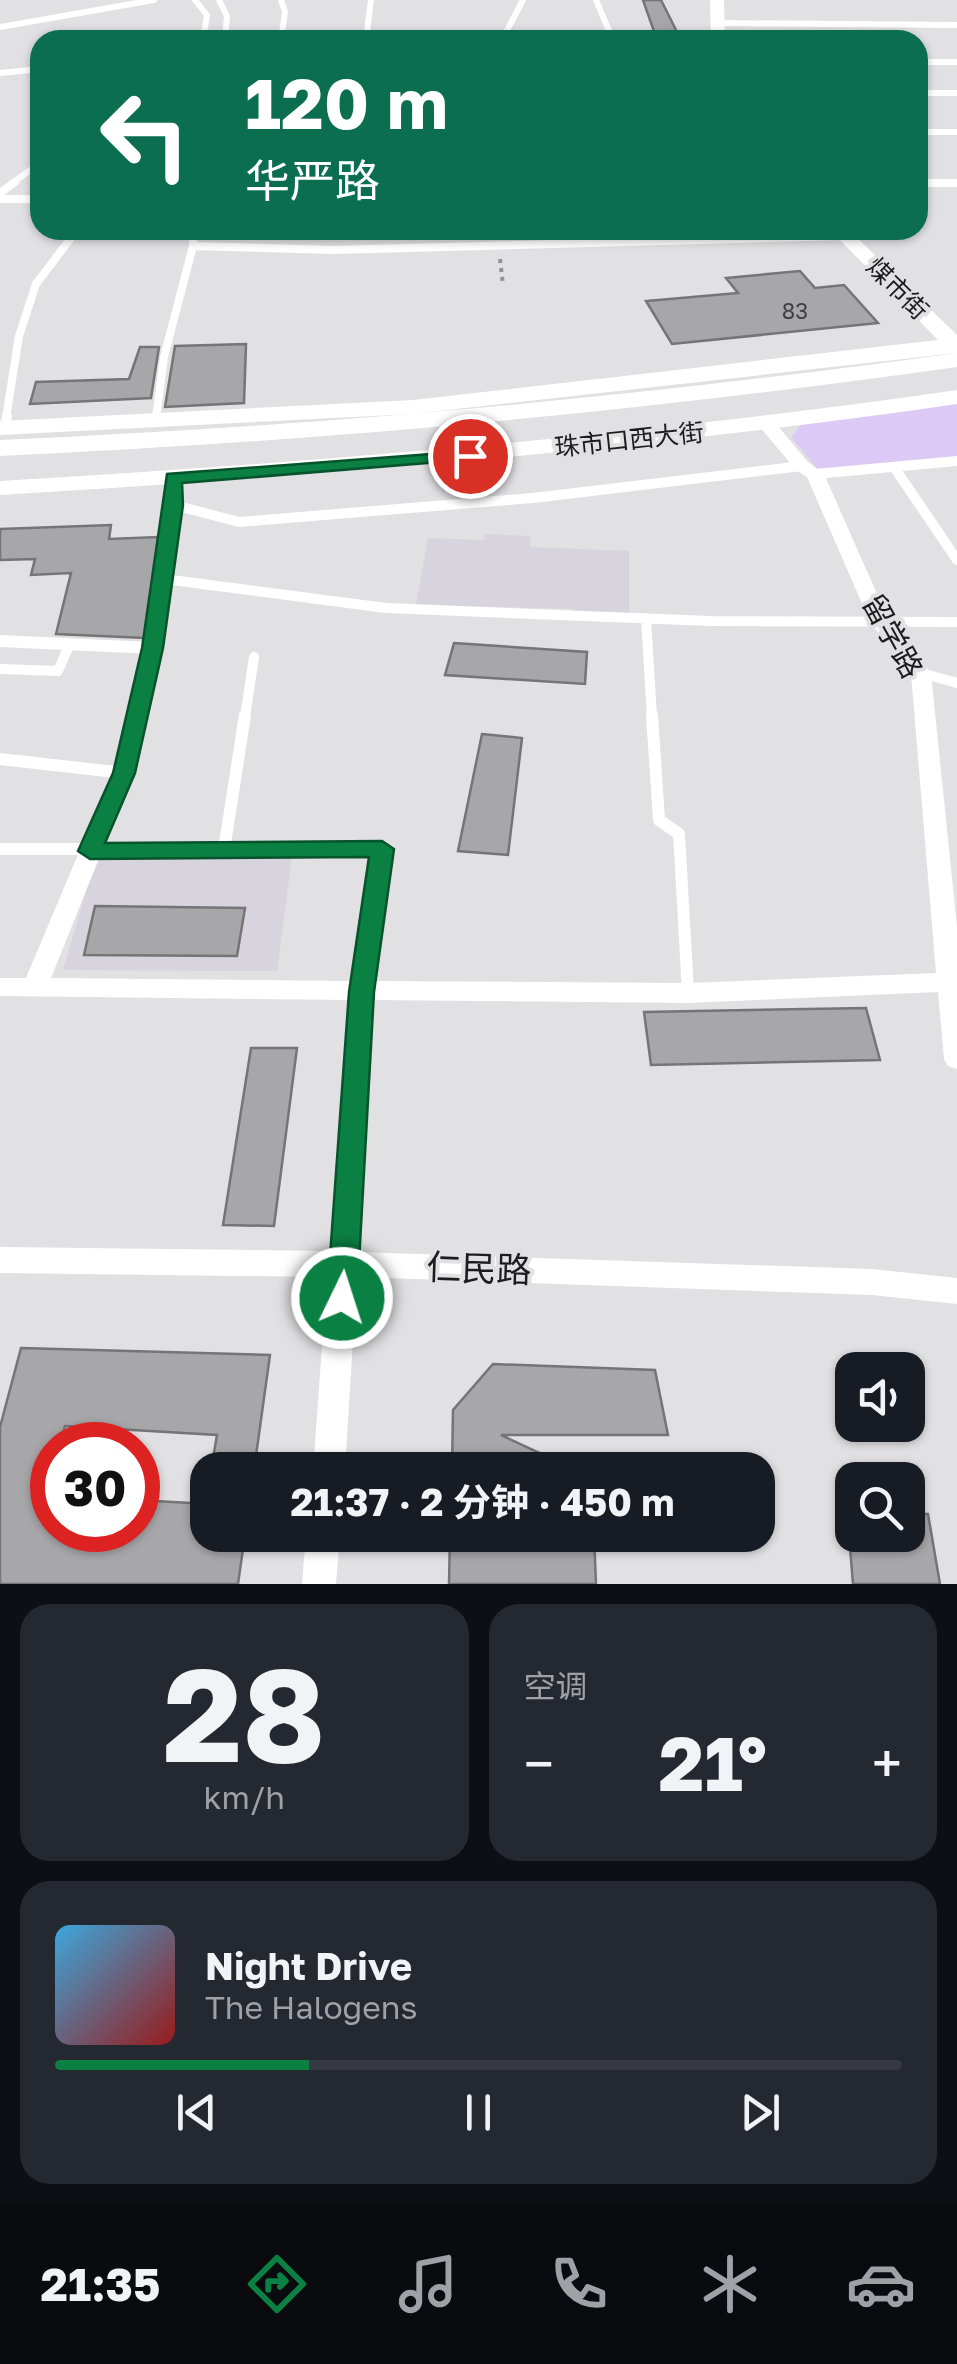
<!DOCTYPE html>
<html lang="zh">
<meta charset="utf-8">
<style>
:root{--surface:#171b24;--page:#242831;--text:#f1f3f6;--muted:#9ea1a6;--line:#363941;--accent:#0b8043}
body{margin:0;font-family:"Golos Text","Noto Sans SC",sans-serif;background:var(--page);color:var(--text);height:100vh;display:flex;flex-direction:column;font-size:38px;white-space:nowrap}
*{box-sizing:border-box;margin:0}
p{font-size:32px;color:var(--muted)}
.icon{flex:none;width:55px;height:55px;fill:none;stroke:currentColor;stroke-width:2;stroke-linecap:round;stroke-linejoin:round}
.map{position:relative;height:1584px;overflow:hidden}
.drawer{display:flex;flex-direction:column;gap:20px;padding:20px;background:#0d0f14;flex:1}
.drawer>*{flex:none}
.guide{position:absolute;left:30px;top:30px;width:898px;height:210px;border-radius:30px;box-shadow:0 2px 8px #0004;background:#0b6e4f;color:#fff;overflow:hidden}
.buttons{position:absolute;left:835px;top:1352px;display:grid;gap:20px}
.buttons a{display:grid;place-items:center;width:90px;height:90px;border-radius:20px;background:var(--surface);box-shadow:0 2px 8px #0004;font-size:50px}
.speed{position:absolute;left:30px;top:1422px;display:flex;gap:20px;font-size:50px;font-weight:700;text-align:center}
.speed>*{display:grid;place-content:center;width:130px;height:130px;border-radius:50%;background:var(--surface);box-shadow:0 2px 8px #0004;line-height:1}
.speed .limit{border:15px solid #d22;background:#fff;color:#111}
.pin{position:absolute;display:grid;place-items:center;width:85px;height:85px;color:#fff;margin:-42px;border:5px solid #fff;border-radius:50%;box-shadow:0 2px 10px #0007}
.me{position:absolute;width:110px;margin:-55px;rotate:4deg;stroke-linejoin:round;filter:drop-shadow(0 0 8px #0008)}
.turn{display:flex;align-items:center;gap:35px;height:210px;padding:0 50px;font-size:45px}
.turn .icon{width:130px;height:130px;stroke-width:2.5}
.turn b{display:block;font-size:70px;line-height:85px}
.big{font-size:75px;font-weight:700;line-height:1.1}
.drawer .tile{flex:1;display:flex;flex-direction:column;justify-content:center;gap:15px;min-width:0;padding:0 35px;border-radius:30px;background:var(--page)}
.drawer .dial{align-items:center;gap:0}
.dial b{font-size:130px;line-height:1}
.song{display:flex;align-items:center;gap:30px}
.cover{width:120px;height:120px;border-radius:15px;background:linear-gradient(135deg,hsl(200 70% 55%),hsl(0 70% 35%))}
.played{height:10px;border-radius:5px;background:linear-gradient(90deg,var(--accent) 30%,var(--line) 30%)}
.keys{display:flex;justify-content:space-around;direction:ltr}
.heat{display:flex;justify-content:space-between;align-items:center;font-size:55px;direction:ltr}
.drawer .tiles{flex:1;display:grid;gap:20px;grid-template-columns:1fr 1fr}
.tile:last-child{grid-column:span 2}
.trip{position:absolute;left:190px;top:1452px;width:585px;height:100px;border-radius:30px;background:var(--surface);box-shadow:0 2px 8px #0004;font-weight:700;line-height:100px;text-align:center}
.menu{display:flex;height:160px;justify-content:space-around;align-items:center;background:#090b0e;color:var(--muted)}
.menu .icon{width:70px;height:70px}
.menu .active{color:var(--accent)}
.menu b{font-size:45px;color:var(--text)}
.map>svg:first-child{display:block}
.built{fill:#d8d4de}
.green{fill:#ddc9f5}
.building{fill:#a7a6a9;stroke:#757476;stroke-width:2.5}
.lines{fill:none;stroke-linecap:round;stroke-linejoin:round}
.path{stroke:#929193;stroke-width:4;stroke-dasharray:4 5;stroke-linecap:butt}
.lane-far3{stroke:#fff;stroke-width:6}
.lane-far2{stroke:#fff;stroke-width:8}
.lane-far1{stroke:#fff;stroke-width:10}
.lane{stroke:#fff;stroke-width:12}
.street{fill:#fff;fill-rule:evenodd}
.secondary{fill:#fff;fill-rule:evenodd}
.primary{fill:#fff;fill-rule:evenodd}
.route{fill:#0b8043;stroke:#07532c;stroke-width:2.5}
.labels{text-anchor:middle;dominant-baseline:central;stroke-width:8;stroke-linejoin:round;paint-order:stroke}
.far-number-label{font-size:22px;fill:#3f3e40}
.far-street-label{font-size:25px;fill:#1c1b1d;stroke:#e1e0e3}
.street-label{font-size:30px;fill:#1c1b1d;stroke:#e1e0e3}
.near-street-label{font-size:35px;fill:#1c1b1d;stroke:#e1e0e3}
</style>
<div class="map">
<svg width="957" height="1584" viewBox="0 0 957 1584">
<rect width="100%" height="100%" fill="#e1e0e3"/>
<path class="built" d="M485,534L530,536L531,547L629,551V615L574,613L573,609L416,605L428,538L484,540Z
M96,856L292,857L277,971L63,970Z"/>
<path class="green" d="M957,402V458L819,471L791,437L802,424Z"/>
<path class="building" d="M643,0H661L681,40H657Z
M800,271L815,288L844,285L878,323L672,344L646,301L738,293L726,278Z
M246,344L244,403L165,407L175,346Z
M140,347H159L151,398L30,404L36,382L129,379Z
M111,525L109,539L158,537L145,638L56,634L71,573L31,575L35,559L0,560V529Z
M454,643L587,652L585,684L445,675Z
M482,734L522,738L508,855L458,851Z
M95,906L245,908L237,956L84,955Z
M866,1008L880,1060L651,1065L644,1012Z
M251,1048H297L274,1226L223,1225Z
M21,1348L270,1355L254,1470H211L217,1435L65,1426L60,1445H52V1530H138V1500L208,1504V1535H245L238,1584H0V1427Z
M493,1364L655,1370L668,1435H501L576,1470H452L453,1410Z
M908,1514H928L940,1584H853L849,1535H908Z
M450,1535H594L596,1584H449Z"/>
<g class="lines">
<path class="path" d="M500,259L503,285"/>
<path class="lane-far3" d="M195,0L207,15L203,40
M219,0L227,16L225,40
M281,0L285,12L281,40
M596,0L613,40
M717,23L957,25
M0,27L154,0
M66,39L116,35L211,40
M366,40L371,0
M502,40L523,0
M918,62H957
M0,73L40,69
M918,93H957
M918,132H957
M11,184L40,163"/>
<path class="lane-far2" d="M0,193L15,182
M0,199H40
M193,246L334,250L845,236
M6,418L19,336L36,284L77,230
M156,418L164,357L193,246V230"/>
<path class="lane-far1" d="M156,420L157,416
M5,428L7,416
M894,467L957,560
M815,474L957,461
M174,505L239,522L533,498L802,466
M164,579L386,608L711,621L957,622
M646,618L652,717
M0,669L58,671L69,646
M921,673L957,683
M137,717C154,641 176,557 173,478
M245,717L254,657"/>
<path class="lane" d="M652,715L659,820L679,834L688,993
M0,759L124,773
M0,849H382
M224,850L245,715
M90,851L124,773L137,715"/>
<path class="street" d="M918,179H957V187H918Z
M766,418L772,419L808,462L824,474L889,621L931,673L957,927V1069L948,1066L944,1059L938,992L688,1003L373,1000L358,1252L872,1269L957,1278V1304L872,1295L357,1277L345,1470H313L327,1277L0,1273V1247L329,1251L348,1000L0,996V978H26L82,845L90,843L102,851L51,978L350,981L370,849L382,841L394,849L375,981L688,983L936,973L911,674L870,622L807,477L796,470L760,427V419Z
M0,635L152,642L162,648L152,654L0,647Z
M306,1535H340L336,1584H302Z"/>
<path class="secondary" d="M710,0H724L725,40H711Z
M830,230H849L957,335V353L413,414L0,435V421L413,400L938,340Z
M957,390V404C639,450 320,476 0,495V481C320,462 639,436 957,390Z"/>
<path class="primary" d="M957,353V367C639,412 321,441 0,456V440C321,426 639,397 957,353Z"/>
</g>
<path class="route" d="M470,451L479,456L476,459L182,483L183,505L163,648L135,773L105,843L382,841L394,849L374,992L357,1298L353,1308L342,1312L331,1308L327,1298L349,992L369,857L90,859L78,851L113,773L142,648L167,474Z"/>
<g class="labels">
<g class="far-number-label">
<text x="795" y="310">83</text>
</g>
<g class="far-street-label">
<text transform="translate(898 288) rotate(45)">煤市街</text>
<text transform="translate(629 439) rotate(-6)">珠市口西大街</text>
</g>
<g class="street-label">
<text transform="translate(893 636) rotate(61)">留学路</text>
</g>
<g class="near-street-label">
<text transform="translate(479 1268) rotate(2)">仁民路</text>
</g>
</g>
</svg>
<div class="buttons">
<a><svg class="icon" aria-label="sound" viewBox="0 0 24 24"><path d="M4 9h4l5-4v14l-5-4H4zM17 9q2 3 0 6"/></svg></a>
<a><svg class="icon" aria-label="search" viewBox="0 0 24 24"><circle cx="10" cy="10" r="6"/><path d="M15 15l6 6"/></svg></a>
</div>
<div class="speed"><div class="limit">30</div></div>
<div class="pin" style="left:470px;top:456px;background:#d93025"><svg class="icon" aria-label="arrive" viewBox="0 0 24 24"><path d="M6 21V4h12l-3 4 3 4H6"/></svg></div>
<svg class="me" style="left:342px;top:1298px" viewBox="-20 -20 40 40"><circle r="17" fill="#0b8043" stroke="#fff" stroke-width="3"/><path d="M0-11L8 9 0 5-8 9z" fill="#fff"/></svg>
<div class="trip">21:37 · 2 分钟 · 450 m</div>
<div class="guide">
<div class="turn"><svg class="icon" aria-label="left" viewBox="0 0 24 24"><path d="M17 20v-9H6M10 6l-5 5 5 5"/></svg><div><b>120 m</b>华严路</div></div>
</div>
</div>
<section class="drawer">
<div class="tiles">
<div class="tile dial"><b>28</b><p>km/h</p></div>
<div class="tile"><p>空调</p>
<div class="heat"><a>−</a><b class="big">21°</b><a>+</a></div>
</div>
<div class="tile">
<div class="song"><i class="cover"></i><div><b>Night Drive</b><p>The Halogens</p></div></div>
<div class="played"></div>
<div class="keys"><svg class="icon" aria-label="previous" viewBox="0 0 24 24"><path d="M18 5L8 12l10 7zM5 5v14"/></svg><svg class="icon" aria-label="pause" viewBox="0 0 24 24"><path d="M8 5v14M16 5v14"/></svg><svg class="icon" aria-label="next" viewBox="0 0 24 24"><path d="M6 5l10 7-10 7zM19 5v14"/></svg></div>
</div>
</div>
</section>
<nav class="menu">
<b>21:35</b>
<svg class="icon active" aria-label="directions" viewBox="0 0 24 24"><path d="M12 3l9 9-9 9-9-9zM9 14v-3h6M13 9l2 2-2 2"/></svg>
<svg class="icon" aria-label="music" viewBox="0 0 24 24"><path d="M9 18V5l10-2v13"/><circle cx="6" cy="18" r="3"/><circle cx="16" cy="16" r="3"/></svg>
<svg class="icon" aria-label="phone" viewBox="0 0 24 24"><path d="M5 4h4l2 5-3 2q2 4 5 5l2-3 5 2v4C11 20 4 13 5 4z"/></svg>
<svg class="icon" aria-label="climate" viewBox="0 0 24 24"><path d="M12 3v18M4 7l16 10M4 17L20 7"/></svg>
<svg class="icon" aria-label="car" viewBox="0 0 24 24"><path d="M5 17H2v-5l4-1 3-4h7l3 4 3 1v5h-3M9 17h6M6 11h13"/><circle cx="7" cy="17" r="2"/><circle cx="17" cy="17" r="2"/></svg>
</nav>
